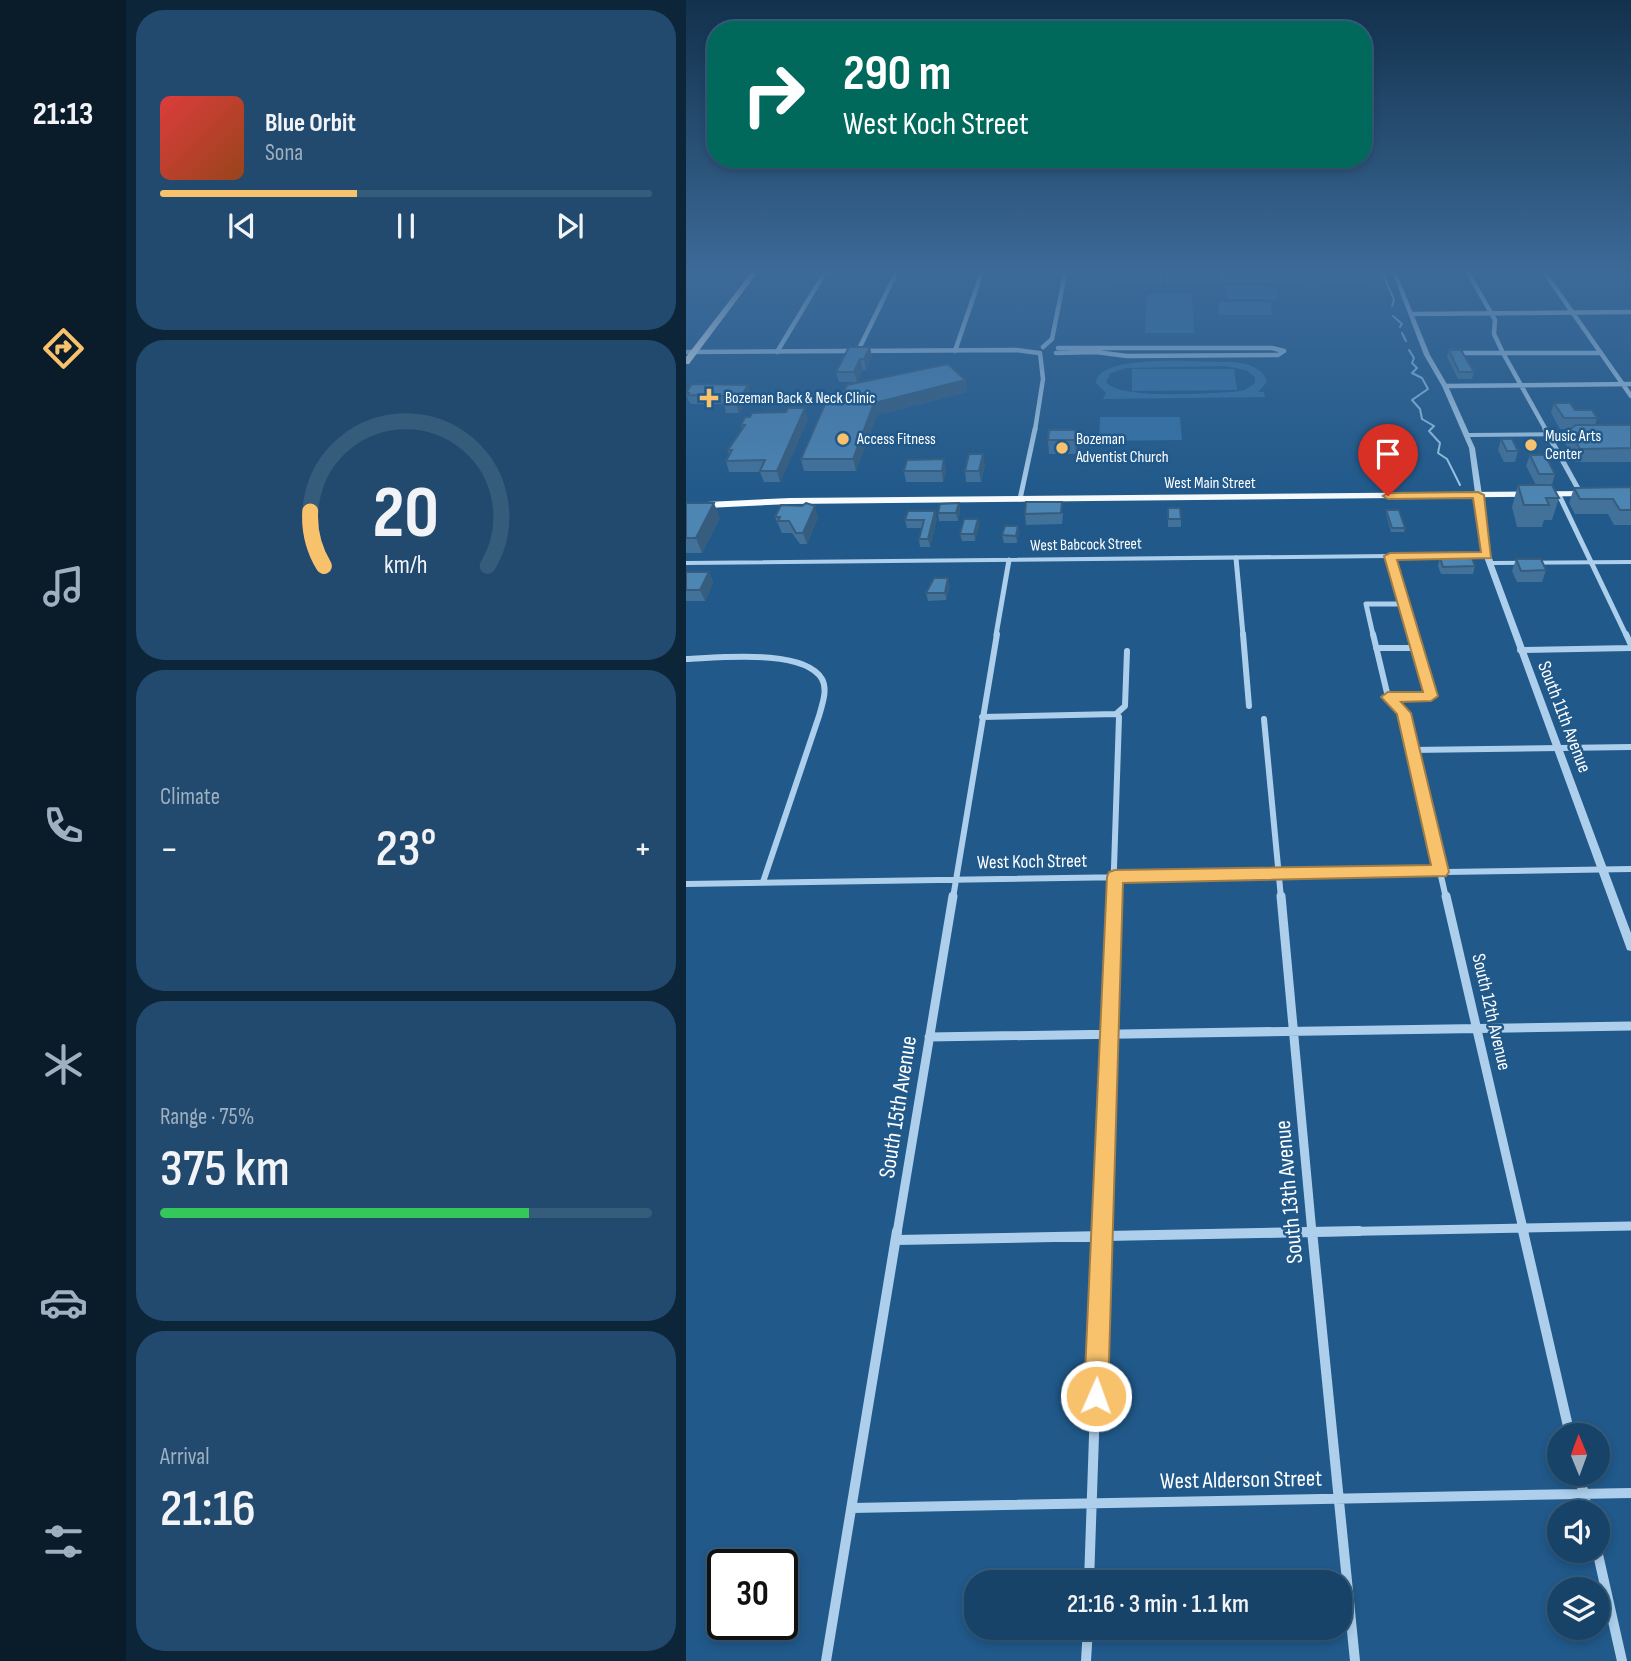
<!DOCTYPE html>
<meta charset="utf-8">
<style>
:root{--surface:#184368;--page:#214a6e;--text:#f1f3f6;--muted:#9fb0c0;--line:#365c7c;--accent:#f8c26d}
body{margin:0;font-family:"Sofia Sans Condensed",sans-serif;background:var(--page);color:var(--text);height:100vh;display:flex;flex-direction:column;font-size:26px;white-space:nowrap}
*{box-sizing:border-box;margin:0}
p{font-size:23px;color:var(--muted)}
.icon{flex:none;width:38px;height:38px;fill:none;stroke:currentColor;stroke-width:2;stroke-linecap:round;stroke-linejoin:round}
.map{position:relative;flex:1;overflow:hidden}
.sheet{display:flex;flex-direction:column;gap:10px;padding:10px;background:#0d2539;width:560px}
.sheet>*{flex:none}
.guide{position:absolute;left:21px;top:21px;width:665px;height:147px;border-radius:28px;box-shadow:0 4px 10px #0003,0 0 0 2px var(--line);background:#00695c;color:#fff;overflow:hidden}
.needle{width:46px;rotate:359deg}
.tools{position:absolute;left:861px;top:1423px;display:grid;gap:14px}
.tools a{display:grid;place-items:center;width:63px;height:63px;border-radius:50%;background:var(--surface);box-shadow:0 4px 10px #0003,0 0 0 2px var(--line);font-size:35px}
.speed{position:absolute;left:21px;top:1549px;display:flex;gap:14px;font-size:35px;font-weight:700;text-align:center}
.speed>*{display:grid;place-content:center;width:91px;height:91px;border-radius:50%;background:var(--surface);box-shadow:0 4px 10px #0003,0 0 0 2px var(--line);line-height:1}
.speed .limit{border:4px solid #111;border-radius:10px;background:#fff;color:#111}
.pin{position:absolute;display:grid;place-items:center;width:60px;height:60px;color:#fff;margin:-72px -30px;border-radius:50% 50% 50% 0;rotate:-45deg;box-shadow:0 0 7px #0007}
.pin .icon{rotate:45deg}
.me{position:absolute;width:77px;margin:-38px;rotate:2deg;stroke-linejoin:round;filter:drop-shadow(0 0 5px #0008)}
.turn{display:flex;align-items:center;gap:24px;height:147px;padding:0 21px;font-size:32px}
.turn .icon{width:91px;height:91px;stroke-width:2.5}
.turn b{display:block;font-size:49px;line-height:60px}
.big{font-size:52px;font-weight:600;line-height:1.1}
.sheet .widget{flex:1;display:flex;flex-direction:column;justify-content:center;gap:10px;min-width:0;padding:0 24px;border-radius:28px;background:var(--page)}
.sheet .dial{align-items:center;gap:0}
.dial svg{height:182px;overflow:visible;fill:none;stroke:var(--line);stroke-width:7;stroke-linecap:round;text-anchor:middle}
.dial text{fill:var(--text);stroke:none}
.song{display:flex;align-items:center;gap:21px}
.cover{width:84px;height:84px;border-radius:10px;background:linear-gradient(135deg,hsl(0 70% 55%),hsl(20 70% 35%))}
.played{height:7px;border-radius:4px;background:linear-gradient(90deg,var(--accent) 40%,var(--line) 40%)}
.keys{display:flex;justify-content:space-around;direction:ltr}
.heat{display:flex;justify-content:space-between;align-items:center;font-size:38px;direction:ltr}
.charge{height:10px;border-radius:5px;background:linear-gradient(90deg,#34c759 75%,var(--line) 0)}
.trip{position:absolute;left:278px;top:1570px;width:388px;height:70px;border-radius:28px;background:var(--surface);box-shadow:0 4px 10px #0003,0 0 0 2px var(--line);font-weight:600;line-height:70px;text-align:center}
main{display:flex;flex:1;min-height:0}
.menu{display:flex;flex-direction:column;width:126px;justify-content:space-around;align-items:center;background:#0a1b2a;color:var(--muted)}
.menu .icon{width:49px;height:49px}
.menu .on{color:var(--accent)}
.menu b{font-size:32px;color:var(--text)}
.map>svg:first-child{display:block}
.green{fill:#3473a7;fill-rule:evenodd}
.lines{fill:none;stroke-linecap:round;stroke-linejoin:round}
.stream{stroke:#a0cbec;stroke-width:2}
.minor-far4{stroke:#adcfeb;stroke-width:4.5}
.minor-far3{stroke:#adcfeb;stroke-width:5}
.minor-far2{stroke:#adcfeb;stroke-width:6}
.minor-far1{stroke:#adcfeb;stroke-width:9}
.minor{stroke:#adcfeb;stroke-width:10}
.tertiary{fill:#adcfeb;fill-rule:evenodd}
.primary{fill:#f1f8fe;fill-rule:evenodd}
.trunk{fill:#f8fcfe;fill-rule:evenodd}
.wall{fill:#42729a}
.shaded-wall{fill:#365d7d}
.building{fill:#4d85b3;stroke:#365d7d;stroke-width:2}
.route{fill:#f8c26d;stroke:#a17e47;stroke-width:2}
.poi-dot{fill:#f8c26d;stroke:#20598a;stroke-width:2.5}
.labels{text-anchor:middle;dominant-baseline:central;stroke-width:5;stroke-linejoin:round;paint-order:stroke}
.far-poi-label{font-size:16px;fill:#fff;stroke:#20598a;text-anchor:start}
.far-street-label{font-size:16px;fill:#fff;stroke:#20598a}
.street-label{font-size:19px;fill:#fff;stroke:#20598a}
.near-street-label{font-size:23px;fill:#fff;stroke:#20598a}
</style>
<main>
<nav class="menu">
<b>21:13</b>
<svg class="icon on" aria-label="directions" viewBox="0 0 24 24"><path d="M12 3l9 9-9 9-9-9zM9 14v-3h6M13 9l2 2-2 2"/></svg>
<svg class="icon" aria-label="music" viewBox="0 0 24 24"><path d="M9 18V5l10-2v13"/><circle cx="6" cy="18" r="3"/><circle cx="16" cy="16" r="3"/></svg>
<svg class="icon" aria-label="phone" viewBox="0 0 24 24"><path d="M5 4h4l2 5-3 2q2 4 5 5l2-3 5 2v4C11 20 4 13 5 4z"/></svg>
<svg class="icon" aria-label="climate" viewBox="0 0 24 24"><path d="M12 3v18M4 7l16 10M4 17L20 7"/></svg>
<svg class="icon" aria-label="car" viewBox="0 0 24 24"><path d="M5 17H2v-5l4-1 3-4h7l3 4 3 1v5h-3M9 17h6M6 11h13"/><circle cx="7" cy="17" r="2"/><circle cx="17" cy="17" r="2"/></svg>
<svg class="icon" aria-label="filters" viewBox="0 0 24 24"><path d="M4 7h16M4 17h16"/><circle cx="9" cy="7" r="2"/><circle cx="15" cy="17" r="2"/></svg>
</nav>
<section class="sheet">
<div class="widget">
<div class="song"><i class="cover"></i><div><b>Blue Orbit</b><p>Sona</p></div></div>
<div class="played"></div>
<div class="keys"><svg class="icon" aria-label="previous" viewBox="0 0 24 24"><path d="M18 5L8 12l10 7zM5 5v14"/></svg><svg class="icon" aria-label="pause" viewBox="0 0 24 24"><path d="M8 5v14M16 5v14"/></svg><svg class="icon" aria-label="next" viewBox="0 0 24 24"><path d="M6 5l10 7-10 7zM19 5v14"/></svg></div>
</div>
<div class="widget dial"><svg viewBox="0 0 100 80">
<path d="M14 69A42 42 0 1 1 86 69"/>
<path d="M14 69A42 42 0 0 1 8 45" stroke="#f8c26d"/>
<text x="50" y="56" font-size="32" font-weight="700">20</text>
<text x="50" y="72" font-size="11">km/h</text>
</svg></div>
<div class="widget"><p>Climate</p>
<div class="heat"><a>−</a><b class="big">23°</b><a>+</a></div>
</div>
<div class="widget"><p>Range · 75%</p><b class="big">375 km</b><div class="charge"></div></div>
<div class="widget"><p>Arrival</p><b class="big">21:16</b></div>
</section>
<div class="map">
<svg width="945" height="1661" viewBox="0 0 945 1661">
<rect width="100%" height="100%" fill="#20598a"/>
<path class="green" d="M426,269H476V284H425Z
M479,269H525L527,284H479Z
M533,269H612L616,283H535Z
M632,269H682L687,281L636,282Z
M540,286L590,287L592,299H541Z
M461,294H506L508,333H459Z
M532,302H584L586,315H533Z
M538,362C554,362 576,364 581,382L572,392H578L579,397L417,399L420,393L410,383C411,353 515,362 538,362ZM539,366L560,370L569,377V383L559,390L547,392C523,393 433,400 420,382L425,373L440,368Z
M446,369H548L551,390L446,391Z
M414,417H494L496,440L413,441Z"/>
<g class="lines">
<path class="stream" d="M695,269L708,300L706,306
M707,316L716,324L714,327
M716,333L720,341
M723,350L728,358L726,363L731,368L726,373L736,378L742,389L726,400L734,409L736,419L748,426L743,431L754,443L752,453L761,459L774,485"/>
<path class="minor-far4" d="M780,269L809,320L808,334L817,353L860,430
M856,269L945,396
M725,314L945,312
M357,347L366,339L380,269
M172,351L212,269
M269,351L297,269
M0,352L330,350L353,353
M91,352L141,269
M370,353L410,352L441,356L592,355L598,351L586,348H372
M778,353H915
M759,386L945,384
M349,430L357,379L354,353"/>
<path class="minor-far3" d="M859,429L895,494
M873,495L940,635
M334,499L349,429
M704,556L727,635
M550,558L557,635
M310,635L323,560
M687,635L680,604H720"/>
<path class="minor-far2" d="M557,634L563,706
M687,634L702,697L718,713L760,898
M940,634L945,645
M690,648H732
M834,650L945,648
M0,659C31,658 118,648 136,679C142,690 136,705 133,716L77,882
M702,697L745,696L727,634
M296,717L430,714L439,706L441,651
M578,719L595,898
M725,750L945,747
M0,884L945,869
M267,898L311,634
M427,898L433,717"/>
<path class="minor-far1" d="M595,896L626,1233
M760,896L838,1233
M243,1037L945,1026
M211,1233L267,896
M415,1233L427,896
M581,1233L945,1226"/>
<path class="minor" d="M626,1231L669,1661
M837,1231L884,1435
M210,1240L673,1231
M893,1474L902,1512
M166,1508L945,1493
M911,1550L936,1661
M403,1582L415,1231
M140,1661L211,1231
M400,1661L402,1628"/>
<path class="tertiary" d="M705,269H709L744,355L762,386L783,433L892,432L895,434L892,436L784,437L789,448L805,555L807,561L945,560V564L808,565L945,933V951L941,950L940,947L798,557L0,565V561L797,553L783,448L756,386L738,355Z"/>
<path class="primary" d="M68,269H74L3,364H0V357Z"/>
<path class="trunk" d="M902,491L906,494L905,496L104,504L0,509V503L104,498Z"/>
</g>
<path class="wall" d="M163,347L186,357L180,370H177L171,382H153L150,372Z
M763,350L788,372L786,379H772L761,357Z
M279,380L281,392L191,415L170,471H118L115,459L152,404Z
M62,385L65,394L53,413H40L38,404H5L4,402H3L0,394V393Z
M868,403L911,418L909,425H945V462H889L879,443L884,429H874L865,413Z
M122,419L94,482H78L74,472H43L40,461L43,454L42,450L56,429L55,425Z
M390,430L391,445L390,454H363L362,440Z
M815,439L832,451L829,462H818L812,450Z
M844,455L869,474L866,485L873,498L866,520H858L856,527H831L826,507L832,485H850L840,466Z
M299,465L295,482H280L279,471Z
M260,470L257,482H220L218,471Z
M945,487V525H928L922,514H889L883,503L888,488Z
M0,503L34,518L16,553H0Z
M273,503L274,511L272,521H253L252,513Z
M482,508L495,519V527H482Z
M700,510L719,528L718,532H705L700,514Z
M377,513L376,524L340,525L339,514Z
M89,517H132L121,544H114L106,533H96Z
M251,518L244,547H234L233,539L236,528H221L219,520Z
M292,519L293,526L289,541H276L274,534Z
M332,526L333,533L331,543H318L316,535Z
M754,558L789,566L787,574H755L752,566Z
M830,559L860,570L856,582H831L826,571Z
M0,572H23L27,583L19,601H0Z
M264,586L260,600L242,601L240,593Z"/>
<path class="shaded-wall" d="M184,347L186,357L180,370L178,359Z
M174,359L177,370L171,382L168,372Z
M279,380L281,392L191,415L170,471L167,459L188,403Z
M62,385L65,394L53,413L50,405Z
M119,408L122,419L94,482L91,471Z
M390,430L391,445L390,454L389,440Z
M297,454L299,465L295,482L293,471Z
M258,459L260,470L257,482L256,471Z
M28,503L34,518L16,553L10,538Z
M273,503L274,511L272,521L270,513Z
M129,506L132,517L121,544L117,533Z
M249,511L251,518L244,547L242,539Z
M292,519L293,526L289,541L288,534Z
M332,526L333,533L331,543L330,536Z
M23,572L27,583L19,601L14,590Z
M262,578L264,586L260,600L259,593Z"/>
<path class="building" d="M163,347H184L178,359H174L168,372H150Z
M763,350H775L788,372H773Z
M262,364L279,380L188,403L167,459H115L139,404H152L161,385Z
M6,384L62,385L50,405H37L43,396L2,395L3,393H0Z
M868,403H884L889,410H906L911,418H878Z
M102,408H119L91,471H74L79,460L40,461L46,450H42L59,425H55L59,417H64L66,413L100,412Z
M890,425H945V448L894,449L883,430Z
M363,430H390L389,440H362Z
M815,439H826L832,451H821Z
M283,454H297L293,471H279Z
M844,455H859L869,474H853Z
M258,459L256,471H218L221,460Z
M832,485H866L873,498H860L863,505H838Z
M945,487V510H934L927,499H894L888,488Z
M340,502H376L375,513L339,514Z
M0,503H28L10,538H0Z
M120,503L129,506L117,533H110L103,521H92L94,517H89L95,505L116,506Z
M273,503L270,513H252L254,504Z
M482,508H494L495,519H482Z
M700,510H713L719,528H706Z
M222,511H249L242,539H233L238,520H219Z
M278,519H292L288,534H274Z
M319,526H332L330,536L316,535Z
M754,558H786L789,566L757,567Z
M830,559H855L860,570L835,571Z
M0,572H23L14,590H0Z
M248,578H262L259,593H240Z"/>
<linearGradient id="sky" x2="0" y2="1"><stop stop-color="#12314c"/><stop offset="0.54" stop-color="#3c6a98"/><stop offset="1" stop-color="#3c6a98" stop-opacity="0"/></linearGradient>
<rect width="945" height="502" fill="url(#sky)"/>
<path class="route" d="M792,492L798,495L805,558L711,560L752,696L745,701L715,702L725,713L763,872L760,876L437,883L422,1396L418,1405L410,1408L401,1405L398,1396L421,877L423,872L429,870L745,865L711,714L695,697L702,692H737L698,556L704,553L795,552L787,498L702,499L697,496L702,493Z"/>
<g class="poi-dot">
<path d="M19.5 387.5h7v7h7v7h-7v7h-7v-7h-7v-7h7z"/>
<circle cx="157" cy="439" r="7"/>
<circle cx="845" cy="445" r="7"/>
<circle cx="376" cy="448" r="7"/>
</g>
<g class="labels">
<g class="far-poi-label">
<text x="39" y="398">Bozeman Back &amp; Neck Clinic</text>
<text x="859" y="436">Music Arts<tspan x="859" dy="18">Center</tspan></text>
<text x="171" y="439">Access Fitness</text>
<text x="390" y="439">Bozeman<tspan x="390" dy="18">Adventist Church</tspan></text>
</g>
<g class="far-street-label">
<text x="524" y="483">West Main Street</text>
<text transform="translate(400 545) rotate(-1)">West Babcock Street</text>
</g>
<g class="street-label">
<text transform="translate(878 717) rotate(69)">South 11th Avenue</text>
<text transform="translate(346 862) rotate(-1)">West Koch Street</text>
<text transform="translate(805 1012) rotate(77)">South 12th Avenue</text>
</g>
<g class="near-street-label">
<text transform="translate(212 1107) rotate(-81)">South 15th Avenue</text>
<text transform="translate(603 1192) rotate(-95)">South 13th Avenue</text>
<text transform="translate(555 1480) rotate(-1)">West Alderson Street</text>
</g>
</g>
</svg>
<div class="tools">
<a><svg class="needle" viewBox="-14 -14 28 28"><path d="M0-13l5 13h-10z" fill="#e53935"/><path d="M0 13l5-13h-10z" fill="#9fb0c0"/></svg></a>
<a><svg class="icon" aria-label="sound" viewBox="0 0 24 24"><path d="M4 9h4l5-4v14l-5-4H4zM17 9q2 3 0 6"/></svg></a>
<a><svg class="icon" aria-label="layers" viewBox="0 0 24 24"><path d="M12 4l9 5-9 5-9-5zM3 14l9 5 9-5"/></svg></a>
</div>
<div class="speed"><div class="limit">30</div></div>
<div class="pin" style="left:702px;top:496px;background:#d93025"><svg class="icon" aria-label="arrive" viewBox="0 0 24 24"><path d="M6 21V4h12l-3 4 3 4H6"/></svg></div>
<svg class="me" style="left:410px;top:1396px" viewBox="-20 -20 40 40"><circle r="17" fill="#f8c26d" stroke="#fff" stroke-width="3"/><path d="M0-11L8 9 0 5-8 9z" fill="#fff"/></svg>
<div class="trip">21:16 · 3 min · 1.1 km</div>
<div class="guide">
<div class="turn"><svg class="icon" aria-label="right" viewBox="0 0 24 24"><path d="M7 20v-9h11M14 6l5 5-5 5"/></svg><div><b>290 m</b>West Koch Street</div></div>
</div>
</div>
</main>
